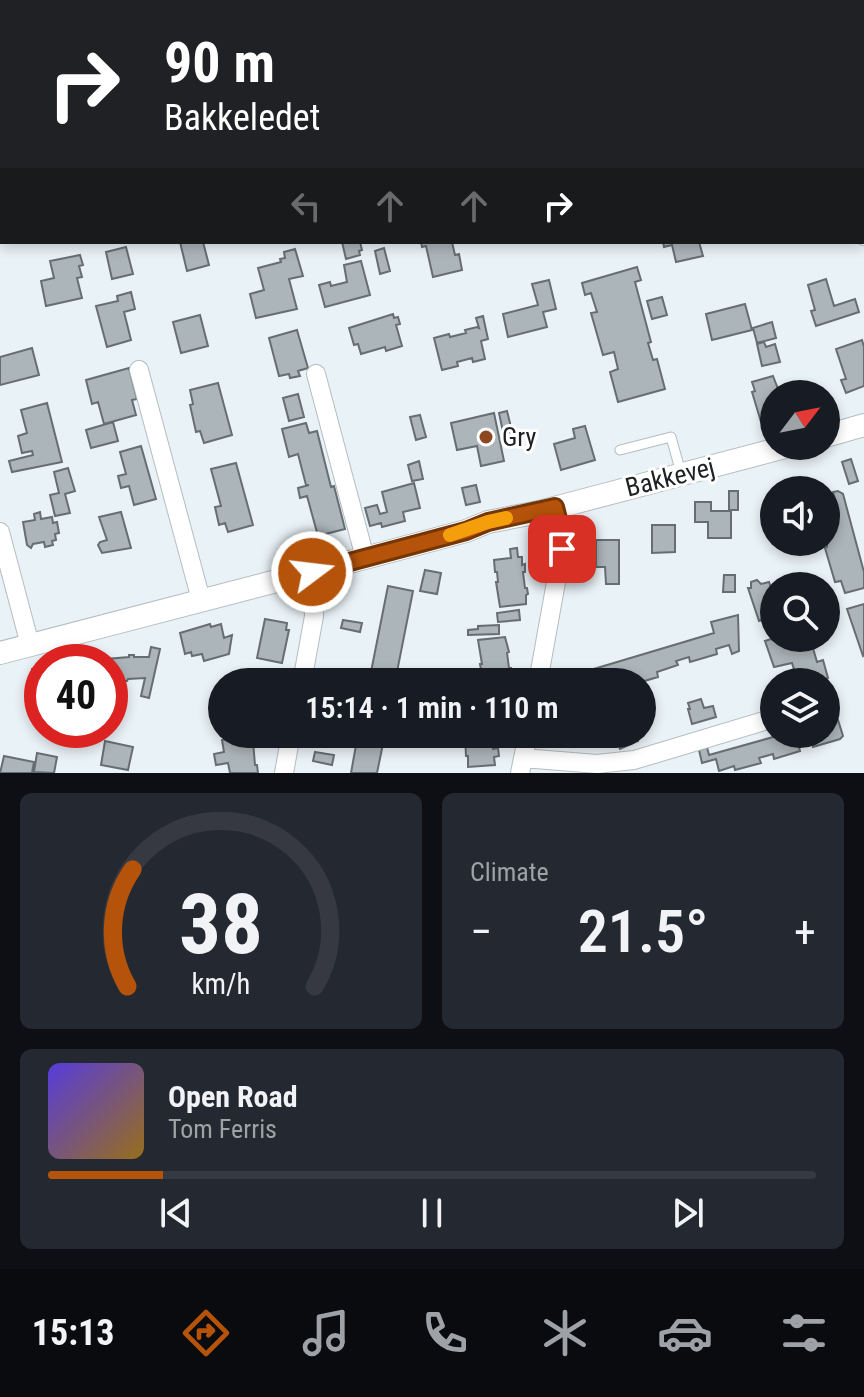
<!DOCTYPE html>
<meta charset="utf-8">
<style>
:root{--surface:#171b24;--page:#242831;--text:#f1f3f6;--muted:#9ea1a6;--line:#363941;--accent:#b45309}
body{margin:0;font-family:"Roboto Condensed",sans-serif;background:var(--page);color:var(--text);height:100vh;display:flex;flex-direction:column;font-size:30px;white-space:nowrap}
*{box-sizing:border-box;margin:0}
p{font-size:26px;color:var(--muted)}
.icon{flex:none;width:44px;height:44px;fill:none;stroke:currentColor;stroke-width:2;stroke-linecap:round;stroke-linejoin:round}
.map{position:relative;height:773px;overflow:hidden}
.panel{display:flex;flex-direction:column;gap:20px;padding:20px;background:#0d0f14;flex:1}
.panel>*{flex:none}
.top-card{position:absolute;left:0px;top:0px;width:864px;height:244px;box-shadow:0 4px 12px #0003;background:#202124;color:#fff;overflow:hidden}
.needle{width:52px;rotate:58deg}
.controls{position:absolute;left:760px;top:380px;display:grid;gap:16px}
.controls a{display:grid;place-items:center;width:80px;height:80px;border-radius:50%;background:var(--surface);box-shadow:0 4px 12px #0003;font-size:40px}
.speed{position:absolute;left:24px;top:644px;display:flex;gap:16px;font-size:40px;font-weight:700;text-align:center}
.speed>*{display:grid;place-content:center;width:104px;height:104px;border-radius:50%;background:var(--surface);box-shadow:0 4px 12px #0003;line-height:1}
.speed .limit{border:12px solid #d22;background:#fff;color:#111}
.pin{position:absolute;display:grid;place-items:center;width:68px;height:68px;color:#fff;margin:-34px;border-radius:16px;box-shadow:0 4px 12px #0006}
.me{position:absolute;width:88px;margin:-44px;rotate:75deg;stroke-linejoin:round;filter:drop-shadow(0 0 6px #0008)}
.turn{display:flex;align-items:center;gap:28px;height:168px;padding:0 32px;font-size:36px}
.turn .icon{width:104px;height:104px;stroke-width:2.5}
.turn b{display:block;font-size:56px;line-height:68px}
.lanes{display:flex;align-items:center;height:76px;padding:0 32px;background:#0003;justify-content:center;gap:40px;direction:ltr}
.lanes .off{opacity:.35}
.big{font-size:60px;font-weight:600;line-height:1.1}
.panel .card{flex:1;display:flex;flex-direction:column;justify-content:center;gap:12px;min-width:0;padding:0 28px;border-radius:12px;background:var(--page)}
.panel .dial{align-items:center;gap:0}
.dial svg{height:208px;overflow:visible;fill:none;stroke:var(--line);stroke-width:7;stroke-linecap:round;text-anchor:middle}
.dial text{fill:var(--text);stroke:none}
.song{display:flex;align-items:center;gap:24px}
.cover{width:96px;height:96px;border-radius:12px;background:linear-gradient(135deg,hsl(250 70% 55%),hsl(40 70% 35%))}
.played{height:8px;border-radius:4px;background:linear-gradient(90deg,var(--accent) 15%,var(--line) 15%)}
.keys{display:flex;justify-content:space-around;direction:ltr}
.heat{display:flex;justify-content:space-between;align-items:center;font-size:44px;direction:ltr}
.panel .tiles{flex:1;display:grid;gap:20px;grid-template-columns:1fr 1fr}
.card:last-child{grid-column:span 2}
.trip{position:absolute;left:208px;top:668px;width:448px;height:80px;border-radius:40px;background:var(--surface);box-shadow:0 4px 12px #0003;font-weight:600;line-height:80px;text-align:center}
.tab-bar{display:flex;height:128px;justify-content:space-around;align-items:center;background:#090b0e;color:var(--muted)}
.tab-bar .icon{width:56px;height:56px}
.tab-bar .active{color:var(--accent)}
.tab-bar b{font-size:36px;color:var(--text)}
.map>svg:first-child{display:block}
.building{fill:#acb5b9;stroke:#666e72;stroke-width:2}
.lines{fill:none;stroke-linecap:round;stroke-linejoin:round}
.service-casing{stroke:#b4bdc1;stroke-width:11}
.minor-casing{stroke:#b4bdc1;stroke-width:20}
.tertiary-casing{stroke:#b4bdc1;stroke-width:24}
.service{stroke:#fff;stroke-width:9}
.minor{stroke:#fff;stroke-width:18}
.tertiary{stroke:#fff;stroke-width:22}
.route-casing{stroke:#753606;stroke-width:20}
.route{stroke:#b45309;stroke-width:14}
.slow{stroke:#f59e0b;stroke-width:14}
.poi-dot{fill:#8e4821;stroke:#fff;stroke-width:3}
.labels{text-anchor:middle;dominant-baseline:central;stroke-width:6;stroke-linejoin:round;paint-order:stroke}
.poi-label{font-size:26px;fill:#1d2122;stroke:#fff;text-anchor:start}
.street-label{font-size:26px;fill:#1d2122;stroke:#fff}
</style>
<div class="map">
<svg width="864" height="773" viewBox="0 0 864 773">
<rect width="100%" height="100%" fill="#e9f2f7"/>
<path class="building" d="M180,242H203L209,265L187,271Z
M342,242H360L362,250L359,251L360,255L346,259Z
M421,242H452L455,255L459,254L462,270L433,277L426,246L422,247Z
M663,242H699L703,256L676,262L672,245L664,247Z
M126,247L133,274L112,279L106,252Z
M384,248L390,271L380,274L375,251Z
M295,249L303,276L289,279L297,309L256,318L250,294L264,290L258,268L281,262L280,259L285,258L284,252Z
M80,255L83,265L79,266L82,277L77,278L82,298L46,306L41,281L54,278L50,261Z
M361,261L370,295L325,307L319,285L330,282L331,286L347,282L344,265Z
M637,267L641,280L635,282L651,342L648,343L653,360L657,359L665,389L618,402L610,372L618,369L614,352L603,355L591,313L597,312L591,293L585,295L582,283Z
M826,279L834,306L855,299L859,312L816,326L811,311L815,310L808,285Z
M549,280L556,309L543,312L547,327L508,337L503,314L538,305L532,284Z
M131,292L135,309L124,312L131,340L107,347L96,306L118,301L117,296Z
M662,297L667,315L652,319L647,301Z
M745,304L752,330L712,340L706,314Z
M393,314L394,318L398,317L400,324L396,325L402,346L386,351L385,347L361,354L358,344L354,345L349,328Z
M200,315L208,346L181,353L173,322Z
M483,316L488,339L481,341L485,359L473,362L472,358L457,362L458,366L442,370L434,338L449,334L450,337L466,333L465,330L477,327L479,328L476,318Z
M772,322L776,338L757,343L753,328Z
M297,330L308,368L298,371L300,376L290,378L289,374L279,376L269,338Z
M862,340L864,347V386L846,393L841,380L846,379L836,349Z
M764,342L766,347L775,344L780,362L762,366L757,344Z
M32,348L39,375L0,385V357Z
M129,368L137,399L132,400L136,415L104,424L98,402L92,404L86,380Z
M773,376L780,394H774V418L761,422L752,392L755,391L752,382Z
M218,383L232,435L204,443L200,431L196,432L190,405L193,404L190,390Z
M298,394L304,417L289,421L283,398Z
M47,403L62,462L12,472L9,461L33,455L32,451L22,453L18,436L27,433L21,410Z
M507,411L513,435L504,437L499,413Z
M494,413L504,461L481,466L477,446L457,450L451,423Z
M420,415L426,437L416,440L410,417Z
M113,422L118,441L91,448L86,430Z
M306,423L309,433L317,431L331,487L334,486L345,529L318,536L307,496L300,498L298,488L309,485H306L298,454L289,457L282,429Z
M585,426L595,460L561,470L554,444L575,438L573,429Z
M141,446L156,499L134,505L129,486L121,488L118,476L126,474L120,452Z
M851,459L858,481L849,484L842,462Z
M419,461L423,479L412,481L408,465Z
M236,463L253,525L228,532L225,523L219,525L215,507L221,506L211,469Z
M68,468L75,491L65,494L70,513L55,516L50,495L59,493L54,472Z
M414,483L420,508L403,512L405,521L382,527L381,523L370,526L365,508L377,505L380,514L387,512L382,492Z
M476,485L480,502L466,505L462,488Z
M729,491H738V510H729Z
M838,491L843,494L864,572V588L845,593L841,581L835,582L825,548L827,547L826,501L829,511L838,508L833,492Z
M695,502H711V511H731V538H708V522H695Z
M40,512L41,519L52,517L53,523L57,522L59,533L55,534L56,540L52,541L53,545L45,547L44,542L33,544L31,548L27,545L23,522L35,520L34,514Z
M121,512L131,548L102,553L98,545L100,542L107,540L99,517Z
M652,525H675V552L652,553Z
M596,540H619V584H606L605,567H596Z
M517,548L518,557H522V565L525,564V572H523L525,588H527L528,594L526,595V604L500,607L496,582H498L497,572H495L494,560L511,558L510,549Z
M425,570L441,573L437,594L420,591Z
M724,575H735V592H723Z
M757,580L761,584L769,582L774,597V603L766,605L770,617L759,621L748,588H751V582Z
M388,586L413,591L395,682H369Z
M864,604V655L863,656L847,609Z
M519,610L520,620L498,622L497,613Z
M738,615L739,651L732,654L729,645L716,649L717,654L690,662L689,657L676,661L678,665L657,672L658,677L641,682L638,677L622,682H611V680L568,682L567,677L714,633L711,622Z
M265,619L287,623L286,630H289L282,663L257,658Z
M343,620L362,623L360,632L341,628Z
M210,624L211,627L221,624L224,638L232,635L229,654L204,661L202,654L192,656L191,652L185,654L180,633Z
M499,625V634L468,635V630L478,629V626Z
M505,637L509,652L507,653L509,668H511V682H484L483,675H482L480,664H482L478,640Z
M774,638H810L817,662L823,660L828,678L821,681L818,673L797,679L792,663L774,667L765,641Z
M151,647L160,649L149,698L141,696L145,678L128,679L127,681H110V662H107L106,659L129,657V655H134V657H149Z
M32,669L42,670V698L34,697V692H32Z
M701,699L704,708L713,706L716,717L692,724L688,709H690L688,703Z
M834,719V722L838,720L843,736L840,739L813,747L812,743L799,747L800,751L774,759L773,754L759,758L761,763L735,770L734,766L719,771L716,759L702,763L699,750L707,747L709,755L784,734H826V721Z
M358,734H385L377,773H351Z
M465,734H492L493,749L498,748L499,756L494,757L495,765L468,767V756H466Z
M618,734H636L638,741L620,749L615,735Z
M249,735L251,742L253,741L255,765H257L258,773H230L228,763L216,765L214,754L224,752L222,740Z
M105,741L133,747L128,770L101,765Z
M315,752L334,755L332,765L313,761Z
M37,753L57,757L54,773L34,772Z
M4,756L34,762L32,773H0Z"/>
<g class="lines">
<defs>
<path id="service" d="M0,36L2,35
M862,201H864
M620,450L671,437L681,473"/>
<path id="minor" d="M429,0L430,2
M668,2L671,0
M0,143H2
M862,170H864
M862,229L864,236
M139,370L201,600
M316,374L365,558
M0,532L30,645
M302,682L314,616L312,572
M538,682L562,549V535L555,507
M523,758L597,764L634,760L774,718
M284,773L291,734
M520,773L528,734"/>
<path id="tertiary" d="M826,436L864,425
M0,653L365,558L466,531L488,522L539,512L789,446"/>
</defs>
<use href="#service" class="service-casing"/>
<use href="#minor" class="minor-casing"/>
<use href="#tertiary" class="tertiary-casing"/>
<use href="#service" class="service"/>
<use href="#minor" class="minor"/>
<use href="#tertiary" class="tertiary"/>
</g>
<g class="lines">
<defs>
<path id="route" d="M312,572L466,531L488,522L555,507L562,535V549"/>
</defs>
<use href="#route" class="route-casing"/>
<use href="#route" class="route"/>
<path class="slow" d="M450,535L488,522L506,518"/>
</g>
<circle class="poi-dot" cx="486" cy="437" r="8"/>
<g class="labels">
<g class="poi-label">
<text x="502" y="437">Gry</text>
</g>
<g class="street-label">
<text transform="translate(670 477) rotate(-14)">Bakkevej</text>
</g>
</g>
</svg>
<div class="controls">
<a><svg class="needle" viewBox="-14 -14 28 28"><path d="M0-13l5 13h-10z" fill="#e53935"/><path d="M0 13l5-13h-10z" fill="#9ea1a6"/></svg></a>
<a><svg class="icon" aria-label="sound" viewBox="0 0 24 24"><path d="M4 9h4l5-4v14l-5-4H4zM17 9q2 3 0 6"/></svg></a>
<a><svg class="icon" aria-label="search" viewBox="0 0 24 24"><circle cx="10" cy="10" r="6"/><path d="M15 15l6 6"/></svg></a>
<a><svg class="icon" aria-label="layers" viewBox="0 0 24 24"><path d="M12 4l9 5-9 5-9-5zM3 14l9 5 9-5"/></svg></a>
</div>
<div class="speed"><div class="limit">40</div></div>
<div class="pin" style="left:562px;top:549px;background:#d93025"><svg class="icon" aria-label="arrive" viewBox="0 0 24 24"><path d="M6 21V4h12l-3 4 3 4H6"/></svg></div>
<svg class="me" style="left:312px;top:572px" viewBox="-20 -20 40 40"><circle r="17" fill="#b45309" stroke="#fff" stroke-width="3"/><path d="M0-11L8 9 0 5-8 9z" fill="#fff"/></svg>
<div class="trip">15:14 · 1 min · 110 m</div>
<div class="top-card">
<div class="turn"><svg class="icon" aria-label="right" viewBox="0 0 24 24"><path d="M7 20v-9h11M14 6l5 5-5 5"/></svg><div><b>90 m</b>Bakkeledet</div></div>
<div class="lanes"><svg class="icon off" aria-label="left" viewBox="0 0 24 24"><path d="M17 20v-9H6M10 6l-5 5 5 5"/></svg><svg class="icon off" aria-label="ahead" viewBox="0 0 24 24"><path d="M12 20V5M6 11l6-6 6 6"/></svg><svg class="icon off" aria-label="ahead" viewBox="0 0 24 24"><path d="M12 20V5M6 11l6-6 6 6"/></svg><svg class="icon" aria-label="right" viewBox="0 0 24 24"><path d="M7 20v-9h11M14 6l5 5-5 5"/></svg></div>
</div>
</div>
<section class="panel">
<div class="tiles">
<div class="card dial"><svg viewBox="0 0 100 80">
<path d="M14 69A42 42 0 1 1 86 69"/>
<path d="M14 69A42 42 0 0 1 16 24" stroke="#b45309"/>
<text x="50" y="56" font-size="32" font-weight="700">38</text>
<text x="50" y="72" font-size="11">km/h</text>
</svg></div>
<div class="card"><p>Climate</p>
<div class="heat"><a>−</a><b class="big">21.5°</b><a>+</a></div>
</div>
<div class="card">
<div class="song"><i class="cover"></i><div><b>Open Road</b><p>Tom Ferris</p></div></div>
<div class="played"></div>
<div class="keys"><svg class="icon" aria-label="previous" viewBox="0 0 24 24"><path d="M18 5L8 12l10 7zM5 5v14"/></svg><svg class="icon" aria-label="pause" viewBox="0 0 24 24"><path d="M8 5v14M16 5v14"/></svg><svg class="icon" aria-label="next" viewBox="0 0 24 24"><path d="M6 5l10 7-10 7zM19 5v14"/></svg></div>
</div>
</div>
</section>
<nav class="tab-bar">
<b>15:13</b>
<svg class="icon active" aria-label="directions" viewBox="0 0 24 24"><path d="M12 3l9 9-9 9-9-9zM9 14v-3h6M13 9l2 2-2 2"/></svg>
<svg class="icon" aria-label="music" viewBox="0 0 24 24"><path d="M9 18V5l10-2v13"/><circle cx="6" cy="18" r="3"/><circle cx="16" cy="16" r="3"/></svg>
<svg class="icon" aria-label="phone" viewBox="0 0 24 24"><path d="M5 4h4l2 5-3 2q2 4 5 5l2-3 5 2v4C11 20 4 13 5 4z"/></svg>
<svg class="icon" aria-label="climate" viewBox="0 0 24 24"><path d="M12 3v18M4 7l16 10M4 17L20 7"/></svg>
<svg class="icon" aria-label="car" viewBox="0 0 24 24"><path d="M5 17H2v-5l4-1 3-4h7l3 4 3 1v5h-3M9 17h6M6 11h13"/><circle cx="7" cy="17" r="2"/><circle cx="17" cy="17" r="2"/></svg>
<svg class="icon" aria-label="filters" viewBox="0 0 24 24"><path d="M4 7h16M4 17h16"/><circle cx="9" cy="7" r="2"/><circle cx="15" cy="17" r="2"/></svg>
</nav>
